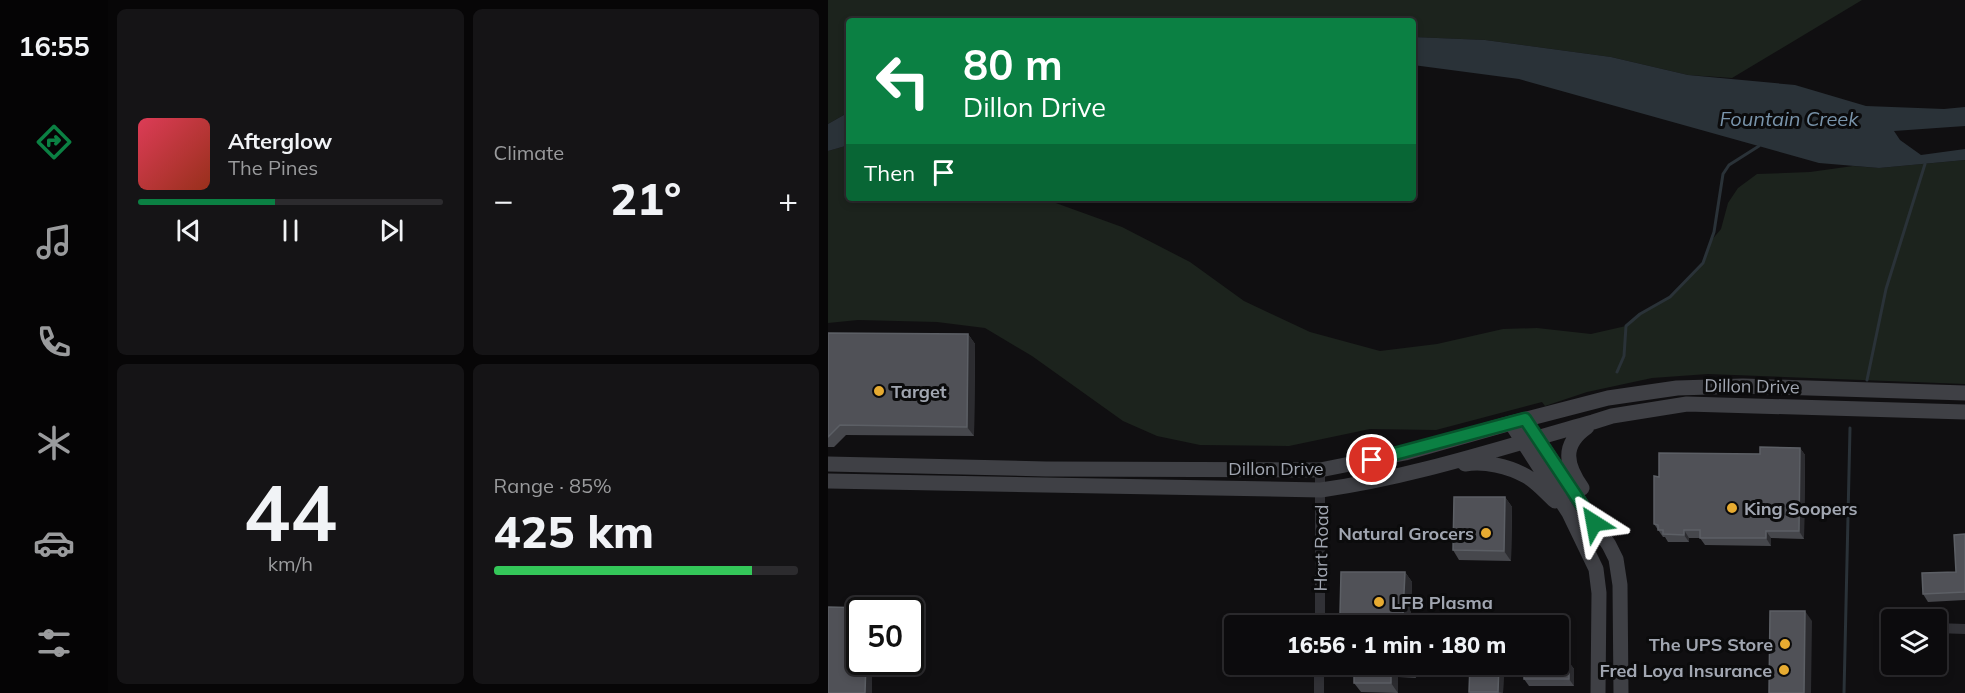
<!DOCTYPE html>
<meta charset="utf-8">
<style>
:root{--surface:#0c0b0d;--page:#151416;--text:#f1f3f6;--muted:#9a9b9d;--line:#2c2b2e;--accent:#0b8043}
body{margin:0;font-family:Mulish,sans-serif;background:var(--page);color:var(--text);height:100vh;display:flex;flex-direction:column;font-size:22px;white-space:nowrap}
*{box-sizing:border-box;margin:0}
p{font-size:20px;color:var(--muted)}
.icon{flex:none;width:33px;height:33px;fill:none;stroke:currentColor;stroke-width:2;stroke-linecap:round;stroke-linejoin:round}
.map{position:relative;flex:1;overflow:hidden}
.drawer{display:flex;flex-direction:column;gap:9px;padding:9px;background:#070607;width:720px}
.drawer>*{flex:none}
.banner{position:absolute;left:18px;top:18px;width:570px;height:183px;border-radius:6px;box-shadow:0 3px 9px #0003,0 0 0 2px var(--line);background:#0b8043;color:#fff;overflow:hidden}
.controls{position:absolute;left:1053px;top:609px;display:grid;gap:12px}
.controls a{display:grid;place-items:center;width:66px;height:66px;border-radius:6px;background:var(--surface);box-shadow:0 3px 9px #0003,0 0 0 2px var(--line);font-size:30px}
.speed{position:absolute;left:18px;top:597px;display:flex;gap:12px;font-size:30px;font-weight:700;text-align:center}
.speed>*{display:grid;place-content:center;width:78px;height:78px;border-radius:50%;background:var(--surface);box-shadow:0 3px 9px #0003,0 0 0 2px var(--line);line-height:1}
.speed .limit{border:3px solid #111;border-radius:9px;background:#fff;color:#111}
.pin{position:absolute;display:grid;place-items:center;width:51px;height:51px;color:#fff;margin:-26px;border:3px solid #fff;border-radius:50%;box-shadow:0 2px 6px #0007}
.me{position:absolute;width:66px;margin:-33px;rotate:326deg;stroke-linejoin:round;filter:drop-shadow(0 0 4px #0008)}
.turn{display:flex;align-items:center;gap:21px;height:126px;padding:0 18px;font-size:27px}
.turn .icon{width:78px;height:78px;stroke-width:2.5}
.turn b{display:block;font-size:42px;line-height:51px}
.then{display:flex;align-items:center;height:57px;padding:0 18px;background:#0003;gap:12px;font-size:22px}
.big{font-size:45px;font-weight:800;line-height:1.1}
.drawer .widget{flex:1;display:flex;flex-direction:column;justify-content:center;gap:9px;min-width:0;padding:0 21px;border-radius:9px;background:var(--page)}
.drawer .dial{align-items:center;gap:0}
.dial b{font-size:78px;line-height:1}
.song{display:flex;align-items:center;gap:18px}
.cover{width:72px;height:72px;border-radius:9px;background:linear-gradient(135deg,hsl(350 70% 55%),hsl(10 70% 35%))}
.played{height:6px;border-radius:3px;background:linear-gradient(90deg,var(--accent) 45%,var(--line) 45%)}
.keys{display:flex;justify-content:space-around;direction:ltr}
.heat{display:flex;justify-content:space-between;align-items:center;font-size:33px;direction:ltr}
.charge{height:9px;border-radius:4px;background:linear-gradient(90deg,#34c759 85%,var(--line) 0)}
.drawer .tiles{flex:1;display:grid;gap:9px;grid-template-columns:repeat(2,1fr)}
.trip{position:absolute;left:396px;top:615px;width:345px;height:60px;border-radius:6px;background:var(--surface);box-shadow:0 3px 9px #0003,0 0 0 2px var(--line);font-weight:800;line-height:60px;text-align:center}
main{display:flex;flex:1;min-height:0}
.menu{display:flex;flex-direction:column;width:108px;justify-content:space-around;align-items:center;background:#050405;color:var(--muted)}
.menu .icon{width:42px;height:42px}
.menu .active{color:var(--accent)}
.menu b{font-size:27px;color:var(--text)}
.map>svg:first-child{display:block}
.green{fill:#1c231d}
.water{fill:#2a3238}
.lines{fill:none;stroke-linecap:round;stroke-linejoin:round}
.stream{stroke:#2a3238;stroke-width:3}
.street{stroke:#313136;stroke-width:10}
.secondary{stroke:#3f4045;stroke-width:15}
.wall{fill:#46474c}
.shaded-wall{fill:#2c2c30}
.building{fill:#505157;stroke:#5c5f65;stroke-width:1.5}
.route-casing{stroke:#07532c;stroke-width:15}
.route{stroke:#0b8043;stroke-width:10}
.poi-dot{fill:#e7ab31;stroke:#0b0b0c;stroke-width:2}
.labels{text-anchor:middle;dominant-baseline:central;stroke-width:6;stroke-linejoin:round;paint-order:stroke}
.street-label{font-size:18px;fill:#a1a6b1;stroke:#0b0b0c}
.poi-label{font-size:18px;font-weight:bold;fill:#a1a6b1;stroke:#0b0b0c;text-anchor:start}
.water-label{font-size:20px;font-style:italic;fill:#7994ab;stroke:#0b0b0c}
</style>
<main>
<nav class="menu">
<b>16:55</b>
<svg class="icon active" aria-label="directions" viewBox="0 0 24 24"><path d="M12 3l9 9-9 9-9-9zM9 14v-3h6M13 9l2 2-2 2"/></svg>
<svg class="icon" aria-label="music" viewBox="0 0 24 24"><path d="M9 18V5l10-2v13"/><circle cx="6" cy="18" r="3"/><circle cx="16" cy="16" r="3"/></svg>
<svg class="icon" aria-label="phone" viewBox="0 0 24 24"><path d="M5 4h4l2 5-3 2q2 4 5 5l2-3 5 2v4C11 20 4 13 5 4z"/></svg>
<svg class="icon" aria-label="climate" viewBox="0 0 24 24"><path d="M12 3v18M4 7l16 10M4 17L20 7"/></svg>
<svg class="icon" aria-label="car" viewBox="0 0 24 24"><path d="M5 17H2v-5l4-1 3-4h7l3 4 3 1v5h-3M9 17h6M6 11h13"/><circle cx="7" cy="17" r="2"/><circle cx="17" cy="17" r="2"/></svg>
<svg class="icon" aria-label="filters" viewBox="0 0 24 24"><path d="M4 7h16M4 17h16"/><circle cx="9" cy="7" r="2"/><circle cx="15" cy="17" r="2"/></svg>
</nav>
<section class="drawer">
<div class="tiles">
<div class="widget">
<div class="song"><i class="cover"></i><div><b>Afterglow</b><p>The Pines</p></div></div>
<div class="played"></div>
<div class="keys"><svg class="icon" aria-label="previous" viewBox="0 0 24 24"><path d="M18 5L8 12l10 7zM5 5v14"/></svg><svg class="icon" aria-label="pause" viewBox="0 0 24 24"><path d="M8 5v14M16 5v14"/></svg><svg class="icon" aria-label="next" viewBox="0 0 24 24"><path d="M6 5l10 7-10 7zM19 5v14"/></svg></div>
</div>
<div class="widget"><p>Climate</p>
<div class="heat"><a>−</a><b class="big">21°</b><a>+</a></div>
</div>
<div class="widget dial"><b>44</b><p>km/h</p></div>
<div class="widget"><p>Range · 85%</p><b class="big">425 km</b><div class="charge"></div></div>
</div>
</section>
<div class="map">
<svg width="1137" height="693" viewBox="0 0 1137 693">
<rect width="100%" height="100%" fill="#100f11"/>
<path class="green" d="M0,0H1034L904,78L860,75L783,57L657,40L585,37V21H411L396,19L387,21H21V112L0,124Z
M21,145V198H214L294,227L362,262L416,301L482,332L552,351L609,344L675,329L709,328L763,334L798,326L812,314L842,297L875,263L882,242L893,229L900,203L910,188L929,174L982,172L1025,166L1051,168L1137,160V384L880,374L824,378L759,392L717,406L714,402L608,430L542,429L461,446L372,445L329,436L295,421L204,356L157,328L109,322L30,320L0,323V151Z"/>
<path class="water" d="M585,37L657,40L783,57L860,75L967,85L1038,106L1116,109L1137,107V126L1066,131L1072,140L1093,155L1137,149V160L1051,168L991,163L691,79L585,65Z
M21,112V145L0,151V124Z"/>
<g class="lines">
<path class="stream" d="M789,372L796,356L798,326L812,314L842,297L875,263L886,232L895,174L901,165L931,146
M1039,380L1058,289L1097,164
M1016,693L1022,428"/>
<path class="street" d="M492,626V470
M1108,628L1137,629
M491,693V664"/>
<path class="secondary" d="M683,423L741,513L768,569L771,593L770,693
M705,432L781,545L788,559L792,585L793,693
M0,464L218,469L492,470L577,453L683,423L780,398L849,388L915,386L1137,393
M637,464C657,461 680,466 698,476C709,482 718,493 727,501
M0,481L493,490C586,477 675,447 765,422L784,416L859,404L1137,412
M754,488C738,465 733,445 759,427"/>
</g>
<path class="wall" d="M0,333L140,334L147,344L146,436L18,435L6,447H0Z
M972,448L977,455L976,539L943,538V546L877,545L872,538H861V542H840L837,537H835L826,524L831,477L932,454Z
M677,497L684,507L683,561L631,560L625,550Z
M1137,534V600L1100,602L1095,594L1128,572Z
M577,572L584,582L582,624L519,623L512,614Z
M743,655V665L746,669V686H701L696,679Z
M526,664H589L588,678L570,677V693L533,692L526,683Z
M642,664H676L675,693H642L641,692Z"/>
<path class="shaded-wall" d="M140,334L147,344L146,436L139,427Z
M972,448L977,455L976,539L971,531Z
M677,497L684,507L683,561L676,551Z
M856,530L861,538V542L856,535Z
M938,531L943,538V546L938,538Z
M577,572L584,582L582,624L575,614Z
M977,611L984,621L983,693H976Z
M738,648L743,655V665L746,669V686L741,679L738,662Z
M38,662H44V693H37Z
M582,664H589L588,678L582,668Z
M671,664H676L675,693L670,692Z
M563,668L570,677V693L563,683Z"/>
<path class="building" d="M0,333L140,334L139,427L12,425L0,437Z
M932,447L972,448L971,531H938V538H872V530H856V535L835,534V530H830V525L826,524V476L831,477V453L932,454Z
M626,497H677L676,551L625,550Z
M1137,534V592L1095,594L1094,573L1128,572L1126,535Z
M513,572H577L575,614H512Z
M0,607L38,608V610H32V662H38L37,693H0Z
M942,611H977L976,693H941Z
M730,648H738V662H741V679H696V664H730Z
M526,664H582V668H563V683H526Z
M642,664H671L670,692H641Z"/>
<g class="lines">
<defs>
<path id="route" d="M544,460L697,419L766,523"/>
</defs>
<use href="#route" class="route-casing"/>
<use href="#route" class="route"/>
</g>
<g class="poi-dot">
<circle cx="51" cy="391" r="6"/>
<circle cx="904" cy="508" r="6"/>
<circle cx="658" cy="533" r="6"/>
<circle cx="551" cy="602" r="6"/>
<circle cx="957" cy="644" r="6"/>
<circle cx="956" cy="670" r="6"/>
</g>
<g class="labels">
<g class="street-label">
<text transform="translate(924 386) rotate(1)">Dillon Drive</text>
<text x="448" y="468">Dillon Drive</text>
<text transform="translate(493 548) rotate(-89)">Hart Road</text>
</g>
<g class="poi-label">
<text x="63" y="391">Target</text>
<text x="916" y="508">King Soopers</text>
<text x="646" y="533" text-anchor="end">Natural Grocers</text>
<text x="563" y="602">LFB Plasma</text>
<text x="945" y="644" text-anchor="end">The UPS Store</text>
<text x="944" y="670" text-anchor="end">Fred Loya Insurance</text>
</g>
<g class="water-label">
<text x="961" y="118">Fountain Creek</text>
</g>
</g>
</svg>
<div class="controls">
<a><svg class="icon" aria-label="layers" viewBox="0 0 24 24"><path d="M12 4l9 5-9 5-9-5zM3 14l9 5 9-5"/></svg></a>
</div>
<div class="speed"><div class="limit">50</div></div>
<div class="pin" style="left:544px;top:460px;background:#d93025"><svg class="icon" aria-label="arrive" viewBox="0 0 24 24"><path d="M6 21V4h12l-3 4 3 4H6"/></svg></div>
<svg class="me" style="left:766px;top:523px" viewBox="-20 -20 40 40"><path d="M0-17L14 15 0 8-14 15z" fill="#0b8043" stroke="#fff" stroke-width="4"/></svg>
<div class="trip">16:56 · 1 min · 180 m</div>
<div class="banner">
<div class="turn"><svg class="icon" aria-label="left" viewBox="0 0 24 24"><path d="M17 20v-9H6M10 6l-5 5 5 5"/></svg><div><b>80 m</b>Dillon Drive</div></div>
<div class="then">Then<svg class="icon" aria-label="arrive" viewBox="0 0 24 24"><path d="M6 21V4h12l-3 4 3 4H6"/></svg></div>
</div>
</div>
</main>
